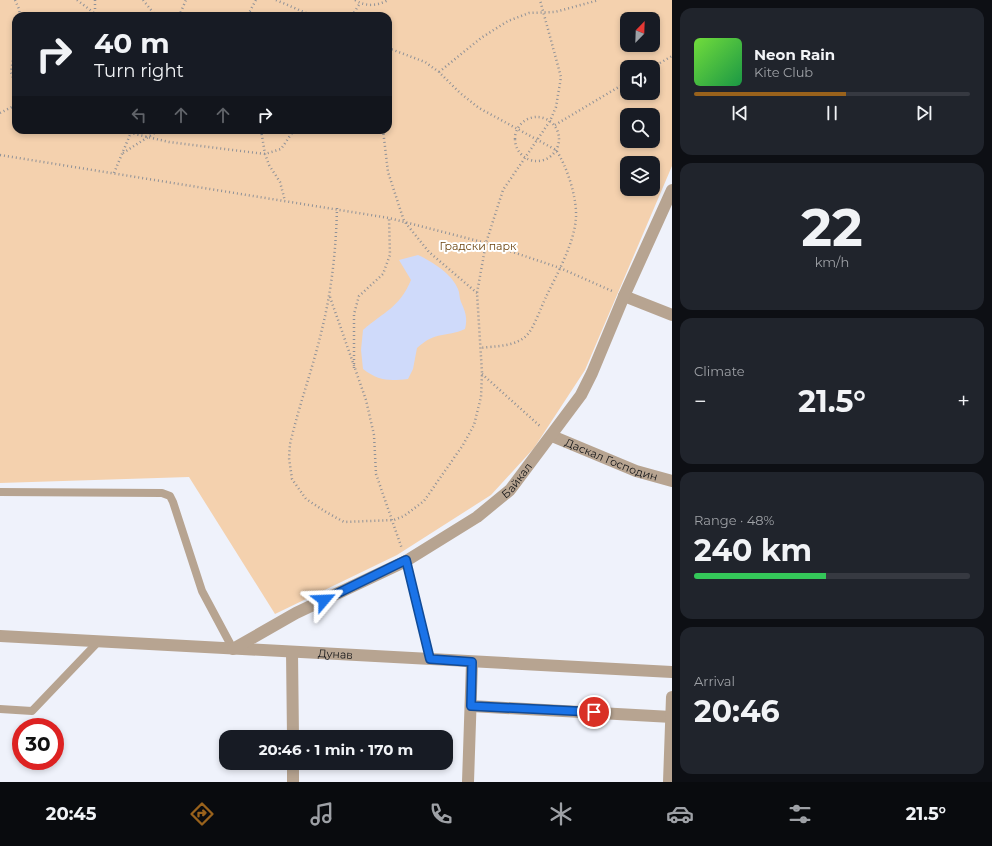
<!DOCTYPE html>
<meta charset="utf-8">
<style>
:root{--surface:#171b24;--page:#20242c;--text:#f1f3f6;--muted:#9ea1a6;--line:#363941;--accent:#99621c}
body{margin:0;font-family:Montserrat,sans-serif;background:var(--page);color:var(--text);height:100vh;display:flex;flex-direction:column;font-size:15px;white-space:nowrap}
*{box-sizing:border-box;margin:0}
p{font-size:13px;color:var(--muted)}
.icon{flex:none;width:22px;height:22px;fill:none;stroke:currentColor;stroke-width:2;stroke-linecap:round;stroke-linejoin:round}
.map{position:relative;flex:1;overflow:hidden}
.panel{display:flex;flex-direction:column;gap:8px;padding:8px;background:#0d0f14;width:320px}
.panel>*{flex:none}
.hud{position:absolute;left:12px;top:12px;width:380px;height:122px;border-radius:12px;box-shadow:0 2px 6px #0003;background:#171b24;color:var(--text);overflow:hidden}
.needle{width:26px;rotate:23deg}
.controls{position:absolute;left:620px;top:12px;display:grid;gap:8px}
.controls a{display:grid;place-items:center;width:40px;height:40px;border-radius:8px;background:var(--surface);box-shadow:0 2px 6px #0003;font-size:20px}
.speed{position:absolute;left:12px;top:718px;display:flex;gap:8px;font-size:20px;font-weight:700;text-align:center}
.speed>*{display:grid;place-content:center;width:52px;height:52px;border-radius:50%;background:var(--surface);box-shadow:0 2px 6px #0003;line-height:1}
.speed .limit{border:6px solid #d22;background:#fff;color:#111}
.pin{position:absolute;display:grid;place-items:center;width:34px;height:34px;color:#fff;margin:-17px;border:2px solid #fff;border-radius:50%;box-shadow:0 1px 4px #0007}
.me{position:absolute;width:44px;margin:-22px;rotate:64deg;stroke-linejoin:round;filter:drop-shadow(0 0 3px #0008)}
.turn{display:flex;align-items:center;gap:14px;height:84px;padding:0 16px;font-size:18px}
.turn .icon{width:52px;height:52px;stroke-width:2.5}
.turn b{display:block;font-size:28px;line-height:34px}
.lanes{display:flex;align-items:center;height:38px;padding:0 16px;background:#0003;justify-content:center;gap:20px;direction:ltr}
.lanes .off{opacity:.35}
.big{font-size:30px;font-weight:700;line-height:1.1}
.panel .tile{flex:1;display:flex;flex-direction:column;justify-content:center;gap:6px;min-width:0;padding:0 14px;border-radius:12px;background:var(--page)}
.panel .dial{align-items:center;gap:0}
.dial b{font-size:52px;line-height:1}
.song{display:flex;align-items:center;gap:12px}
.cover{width:48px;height:48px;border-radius:6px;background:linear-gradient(135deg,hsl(100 70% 55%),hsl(140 70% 35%))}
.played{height:4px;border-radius:2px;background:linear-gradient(90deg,var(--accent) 55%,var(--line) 55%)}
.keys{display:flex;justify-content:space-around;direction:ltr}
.heat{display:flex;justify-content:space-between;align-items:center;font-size:22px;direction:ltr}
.charge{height:6px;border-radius:3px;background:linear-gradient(90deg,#34c759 48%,var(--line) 0)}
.trip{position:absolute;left:219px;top:730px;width:234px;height:40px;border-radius:12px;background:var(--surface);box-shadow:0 2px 6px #0003;font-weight:700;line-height:40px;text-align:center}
.tabs{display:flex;height:64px;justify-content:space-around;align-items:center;background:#090b0e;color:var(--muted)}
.tabs .icon{width:28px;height:28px}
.tabs .active{color:var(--accent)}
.tabs b{font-size:18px;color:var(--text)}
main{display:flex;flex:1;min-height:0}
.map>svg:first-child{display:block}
.green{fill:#f4d1ae;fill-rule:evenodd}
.water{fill:#cfdafa}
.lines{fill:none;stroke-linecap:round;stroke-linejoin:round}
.path{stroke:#8f9197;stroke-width:2.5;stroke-dasharray:1 3;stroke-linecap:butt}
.lane{stroke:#b7a491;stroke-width:8}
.street{stroke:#b7a491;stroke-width:12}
.route-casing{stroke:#114b97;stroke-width:10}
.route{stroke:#1a73e8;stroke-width:7}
.labels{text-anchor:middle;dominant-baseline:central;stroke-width:4;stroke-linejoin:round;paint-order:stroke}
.park-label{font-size:11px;fill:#6c440f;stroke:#fff}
.street-label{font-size:11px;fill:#131417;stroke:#fff}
</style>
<main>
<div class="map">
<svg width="672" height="782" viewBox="0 0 672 782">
<rect width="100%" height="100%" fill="#eff2fb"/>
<path class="green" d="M0,0H672V166L585,370L534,448L491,495L397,555L275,614L189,477L0,483ZM16,16H388V130H16ZM627,19H653V45H627ZM627,67H653V93H627ZM627,115H653V141H627ZM627,163H653V189H627Z"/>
<path class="water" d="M418,255C433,262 452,274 458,289C460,293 459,298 461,302C465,311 468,318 465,329C445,338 437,330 417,348L413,369L408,379C388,381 379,381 363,369L361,350L363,330C385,311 399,308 411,280L399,260Z"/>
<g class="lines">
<path class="path" d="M15,0L19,9L20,16
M77,0L98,16
M143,0L156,16
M276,0L313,16
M355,0C366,7 377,6 388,0
M95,13V0
M179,16L186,0
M243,16L250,11L256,0
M352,16L360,3
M16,41L11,72L16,86
M388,48L425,62L439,72L460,93L479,108L556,150C567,166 577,198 576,217C575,242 557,274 546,297C541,307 534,328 527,335C516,347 494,346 480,348
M653,67L672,56
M439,72L481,38L508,21L529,13L555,12L599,0
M0,113L16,105
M515 139a22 22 0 1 1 44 0a22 22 0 1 1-44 0Z
M555,125L627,82
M118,130L169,142L265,154L281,149L294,130
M261,130L265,154L269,165L280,182L285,201
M383,130L388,172L404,221L429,252L477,293
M123,153L159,130
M0,155L389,218L486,243L560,268L612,291
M114,173L132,130
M337,208C336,249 332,289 322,329C313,368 299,405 290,444L289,458L292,479L306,499L326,512L344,522L394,520L404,516L424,501L463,445L474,425L481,397L482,373L477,293L486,243L503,190L550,121L556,107L561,77L540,0
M330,297L366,400L374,435L376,474L402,549
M354,368V314L359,296L383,274L390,255L389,218
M482,374L541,427"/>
<path class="lane" d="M0,492L162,493L170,496L173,502L202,591L233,649
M406,561L430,659
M0,709L32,711L98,642"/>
<g class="street">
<path d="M624,296L672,315"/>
<path id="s1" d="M552,436L636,471L672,481"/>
<path id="s2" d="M0,636L672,672"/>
<path id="s3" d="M233,649L296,613L406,561L477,517L510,490L581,395L592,373L624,296L672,190"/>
<path d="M292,652L293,737"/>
<path d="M471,706L672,717"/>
<path d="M293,763V782"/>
<path d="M468,782L472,662"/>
<path d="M669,782L672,697"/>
</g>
</g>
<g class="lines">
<defs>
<path id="route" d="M324,600L406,560L430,659L472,662L471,706L594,712"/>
</defs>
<use href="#route" class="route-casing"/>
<use href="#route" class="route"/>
</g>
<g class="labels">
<g class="park-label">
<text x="478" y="246">Градски парк</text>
</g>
<g class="street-label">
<text stroke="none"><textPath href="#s1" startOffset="64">Даскал Господин</textPath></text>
<text stroke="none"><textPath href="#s3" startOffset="332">Байкал</textPath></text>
<text stroke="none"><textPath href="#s2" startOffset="336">Дунав</textPath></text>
</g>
</g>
</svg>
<div class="controls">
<a><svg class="needle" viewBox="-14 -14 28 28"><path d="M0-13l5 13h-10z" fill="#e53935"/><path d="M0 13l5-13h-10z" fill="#9ea1a6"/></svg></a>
<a><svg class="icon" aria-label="sound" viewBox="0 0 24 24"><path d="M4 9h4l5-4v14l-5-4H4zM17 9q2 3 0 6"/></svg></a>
<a><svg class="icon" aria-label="search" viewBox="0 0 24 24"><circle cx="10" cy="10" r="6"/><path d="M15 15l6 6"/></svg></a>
<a><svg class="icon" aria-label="layers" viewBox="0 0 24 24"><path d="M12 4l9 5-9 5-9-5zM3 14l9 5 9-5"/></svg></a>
</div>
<div class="speed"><div class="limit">30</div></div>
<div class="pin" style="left:594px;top:712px;background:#d93025"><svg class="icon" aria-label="arrive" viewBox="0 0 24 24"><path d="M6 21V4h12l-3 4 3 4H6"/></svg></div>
<svg class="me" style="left:324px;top:600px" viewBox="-20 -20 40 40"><path d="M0-17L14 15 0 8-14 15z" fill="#1a73e8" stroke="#fff" stroke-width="4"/></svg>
<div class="trip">20:46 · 1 min · 170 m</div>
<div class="hud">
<div class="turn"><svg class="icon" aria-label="right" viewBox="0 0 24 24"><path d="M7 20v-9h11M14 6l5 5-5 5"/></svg><div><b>40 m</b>Turn right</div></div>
<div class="lanes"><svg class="icon off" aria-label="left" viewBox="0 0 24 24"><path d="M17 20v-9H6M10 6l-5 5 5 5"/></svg><svg class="icon off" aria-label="ahead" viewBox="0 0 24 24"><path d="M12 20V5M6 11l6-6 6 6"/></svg><svg class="icon off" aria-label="ahead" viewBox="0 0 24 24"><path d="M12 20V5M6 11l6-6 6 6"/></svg><svg class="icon" aria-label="right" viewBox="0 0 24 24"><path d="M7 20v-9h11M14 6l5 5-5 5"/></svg></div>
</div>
</div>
<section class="panel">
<div class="tile">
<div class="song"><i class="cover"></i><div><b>Neon Rain</b><p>Kite Club</p></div></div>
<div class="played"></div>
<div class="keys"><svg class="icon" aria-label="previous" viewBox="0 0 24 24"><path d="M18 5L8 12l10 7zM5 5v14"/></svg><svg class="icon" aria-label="pause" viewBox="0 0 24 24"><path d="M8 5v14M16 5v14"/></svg><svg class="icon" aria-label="next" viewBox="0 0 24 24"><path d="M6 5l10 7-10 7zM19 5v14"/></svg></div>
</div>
<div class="tile dial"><b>22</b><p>km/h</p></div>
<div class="tile"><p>Climate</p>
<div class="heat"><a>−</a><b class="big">21.5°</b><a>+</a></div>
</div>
<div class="tile"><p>Range · 48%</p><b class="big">240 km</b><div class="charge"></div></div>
<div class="tile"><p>Arrival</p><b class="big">20:46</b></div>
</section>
</main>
<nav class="tabs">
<b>20:45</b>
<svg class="icon active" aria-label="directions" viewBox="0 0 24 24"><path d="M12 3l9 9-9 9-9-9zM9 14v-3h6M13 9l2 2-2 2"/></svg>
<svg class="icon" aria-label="music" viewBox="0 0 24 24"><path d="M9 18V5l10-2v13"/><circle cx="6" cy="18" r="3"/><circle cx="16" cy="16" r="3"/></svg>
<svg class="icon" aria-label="phone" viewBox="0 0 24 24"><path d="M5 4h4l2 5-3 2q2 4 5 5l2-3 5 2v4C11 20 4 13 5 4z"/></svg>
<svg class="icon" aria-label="climate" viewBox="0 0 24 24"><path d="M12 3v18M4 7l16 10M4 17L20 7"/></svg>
<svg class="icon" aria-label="car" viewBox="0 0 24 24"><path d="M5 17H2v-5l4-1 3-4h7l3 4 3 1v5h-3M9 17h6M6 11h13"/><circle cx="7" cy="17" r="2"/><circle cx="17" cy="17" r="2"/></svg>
<svg class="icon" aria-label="filters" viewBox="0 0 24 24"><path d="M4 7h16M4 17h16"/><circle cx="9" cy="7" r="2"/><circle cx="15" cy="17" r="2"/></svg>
<b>21.5°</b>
</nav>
